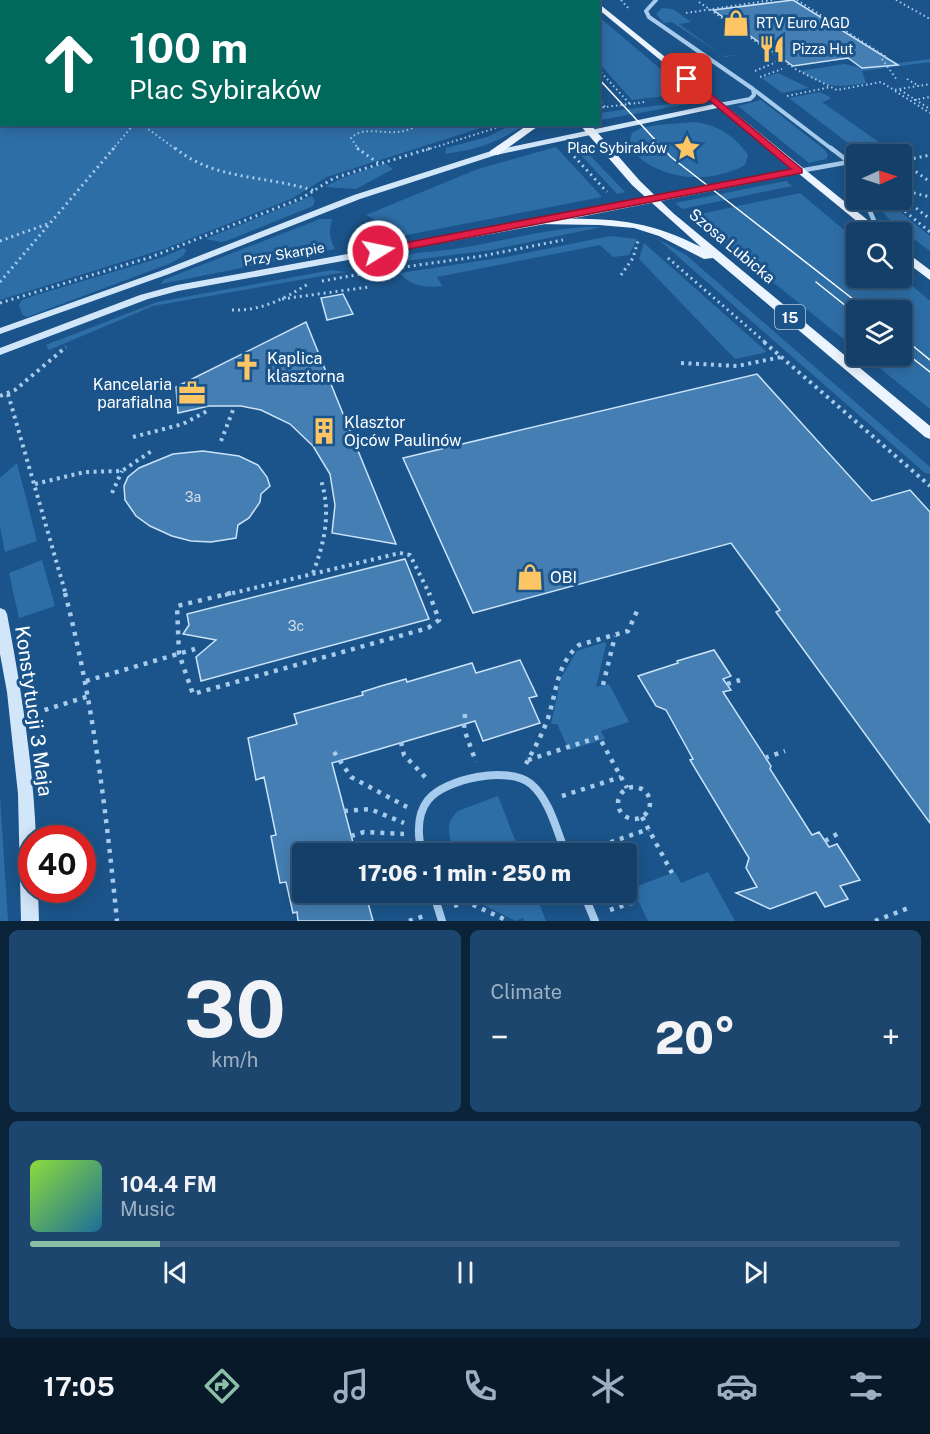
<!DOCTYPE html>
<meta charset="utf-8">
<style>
:root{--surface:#143f68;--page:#1d466e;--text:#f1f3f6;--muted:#9dafc0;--line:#33587c;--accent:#8abfa5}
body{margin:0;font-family:"Public Sans",sans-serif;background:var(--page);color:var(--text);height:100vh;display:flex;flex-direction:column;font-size:22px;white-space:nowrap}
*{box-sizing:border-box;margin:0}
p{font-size:20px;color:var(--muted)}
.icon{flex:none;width:33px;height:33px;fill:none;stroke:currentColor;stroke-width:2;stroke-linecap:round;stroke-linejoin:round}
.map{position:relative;height:921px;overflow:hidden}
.details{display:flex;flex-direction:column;gap:9px;padding:9px;background:#0b2339;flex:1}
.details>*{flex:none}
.top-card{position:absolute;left:0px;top:0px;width:600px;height:126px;box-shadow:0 3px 15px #0003,0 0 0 2px var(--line);background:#00695c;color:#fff;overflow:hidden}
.needle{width:39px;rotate:87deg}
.buttons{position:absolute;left:846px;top:144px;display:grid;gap:12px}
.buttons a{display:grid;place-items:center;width:66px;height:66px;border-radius:6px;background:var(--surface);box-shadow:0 3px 15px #0003,0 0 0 2px var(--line);font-size:30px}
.speed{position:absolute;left:18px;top:825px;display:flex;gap:12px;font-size:30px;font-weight:700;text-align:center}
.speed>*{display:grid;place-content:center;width:78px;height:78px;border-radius:50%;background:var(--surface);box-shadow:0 3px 15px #0003,0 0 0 2px var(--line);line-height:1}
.speed .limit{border:9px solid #d22;background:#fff;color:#111}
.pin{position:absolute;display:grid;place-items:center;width:51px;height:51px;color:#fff;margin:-26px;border-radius:12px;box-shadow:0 3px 9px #0006}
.me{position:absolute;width:66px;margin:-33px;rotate:80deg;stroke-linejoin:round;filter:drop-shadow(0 0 4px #0008)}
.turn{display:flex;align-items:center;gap:21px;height:126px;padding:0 30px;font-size:27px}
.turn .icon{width:78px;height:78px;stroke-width:2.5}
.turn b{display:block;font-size:42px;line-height:51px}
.big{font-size:45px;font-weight:800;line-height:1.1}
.details .widget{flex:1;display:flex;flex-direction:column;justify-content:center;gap:9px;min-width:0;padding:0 21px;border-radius:9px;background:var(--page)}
.details .dial{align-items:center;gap:0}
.dial b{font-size:78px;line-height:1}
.song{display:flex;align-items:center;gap:18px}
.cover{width:72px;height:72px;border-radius:9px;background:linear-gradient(135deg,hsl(90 70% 55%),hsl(200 70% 35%))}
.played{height:6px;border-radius:3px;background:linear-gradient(90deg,var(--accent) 15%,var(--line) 15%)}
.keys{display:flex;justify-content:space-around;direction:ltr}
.heat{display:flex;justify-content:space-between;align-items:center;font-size:33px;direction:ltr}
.details .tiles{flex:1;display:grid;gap:9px;grid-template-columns:1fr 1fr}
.widget:last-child{grid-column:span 2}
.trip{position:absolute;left:292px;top:843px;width:345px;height:60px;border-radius:6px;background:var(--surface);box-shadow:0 3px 15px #0003,0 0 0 2px var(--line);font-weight:800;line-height:60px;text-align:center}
.tab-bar{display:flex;height:96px;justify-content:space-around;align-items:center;background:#08192a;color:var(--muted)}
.tab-bar .icon{width:42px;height:42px}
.tab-bar .active{color:var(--accent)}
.tab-bar b{font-size:27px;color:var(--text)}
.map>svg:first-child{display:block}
.green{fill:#2e6ea7}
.building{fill:#447eb2;stroke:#cbe3f9;stroke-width:1.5}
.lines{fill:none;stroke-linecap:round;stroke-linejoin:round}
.path-far3{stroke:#a6cbec;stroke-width:2;stroke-dasharray:1.5 3;stroke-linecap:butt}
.path-far2{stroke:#a6cbec;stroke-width:3;stroke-dasharray:2 4;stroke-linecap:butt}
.path-far1{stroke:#a6cbec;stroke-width:4;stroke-dasharray:3 4.5;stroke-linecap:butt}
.path{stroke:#a6cbec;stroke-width:4.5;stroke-dasharray:4 6;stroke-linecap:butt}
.street-far2{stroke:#a6cbec;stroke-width:4}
.street-far1{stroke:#a6cbec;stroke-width:4.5}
.street{stroke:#a6cbec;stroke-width:8}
.secondary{fill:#d2e6f9;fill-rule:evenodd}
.primary{fill:#ebf4ff;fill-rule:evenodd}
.tram{stroke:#fff;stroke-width:1.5}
.route{fill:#e11d48;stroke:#92132f;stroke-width:1.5}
.labels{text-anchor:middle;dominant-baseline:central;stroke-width:6;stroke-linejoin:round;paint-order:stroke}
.far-poi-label{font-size:14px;fill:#fff;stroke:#1b548a;text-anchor:start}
.far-street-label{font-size:14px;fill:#fff;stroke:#1b548a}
.number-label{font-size:14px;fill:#d0dfec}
.shield{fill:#1b548a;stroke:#bbccdc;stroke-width:1.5}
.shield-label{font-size:15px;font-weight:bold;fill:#fff}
.street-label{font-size:16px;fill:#fff;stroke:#1b548a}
.poi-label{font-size:16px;fill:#fff;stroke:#1b548a;text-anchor:start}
.near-street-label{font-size:20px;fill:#fff;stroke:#1b548a}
</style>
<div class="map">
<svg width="930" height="921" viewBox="0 0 930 921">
<rect width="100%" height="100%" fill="#1b548a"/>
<path class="green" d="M0,0L451,1L2,2V124L490,125L327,177L291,199L164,249L0,300Z
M662,8L673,9L691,22L679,24L723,56L737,55L725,57L672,22L664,23L656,14Z
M599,17L689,93L632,100L599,63Z
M930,59V62L862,71L866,83C837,88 825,88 800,71L844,64L862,68Z
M778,73L809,88L782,93L762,78Z
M820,92L830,97V99L822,102L887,148L896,146L903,149L876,154L861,153L789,98Z
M698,100L700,102L600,120L599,113Z
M761,100L825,150L828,155L826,159L809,163L738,106Z
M695,122C718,125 735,136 748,155L745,165C729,174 709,178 691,177C672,177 621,160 632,133L641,128L657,125Z
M513,124L524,125C494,144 481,148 445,154L446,148L487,137Z
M577,142L625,192L617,194L570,143Z
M556,147L602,197L386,239C383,226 377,220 366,215L478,169Z
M385,163L393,169L356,189L325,187L342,178Z
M786,181L792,186L682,209L675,203Z
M800,193L856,240V278L902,277L930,301V409L865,356H902V310H856V349L691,216Z
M312,196L315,201L313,206L229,240L222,242L205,239Z
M876,200H886L930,236V251C911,236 885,222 876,200Z
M320,219H332C329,231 329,239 335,249L161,284L163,280Z
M587,227H601L491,250L398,262C406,251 424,253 437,251C487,246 536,230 587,227Z
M610,236L637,239L629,255L613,257L600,245L437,277L442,286C426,288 410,286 400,273L506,257Z
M658,239L686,255L930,467V474L925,473Z
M644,243L767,352L735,359L639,259Z
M184,248L186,250L183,256L171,263L27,317L22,314L19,305L22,300L36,295L163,257Z
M332,270L345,272L153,306L49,350L46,345L157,302Z
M17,463L37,541L5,552L0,527V478Z
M42,560L55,606L19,618L9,573Z
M605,642L606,645L596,687L609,684L629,722L601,731L605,739L569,750L557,724H551L561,678L577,651Z
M498,796L520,853H455C449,837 444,824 458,811Z
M0,797L8,921H0Z
M675,872L681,883L708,872L735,921H648L632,888Z
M468,893H535L546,921H524L523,918L516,921L471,899Z"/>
<path class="building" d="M793,0L898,65L862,68L848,58L793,66L713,10Z
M343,294L353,314L327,320L321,298Z
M306,322L337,399L396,544L332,533L335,505L330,474L313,446L290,424L261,410L241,406H209L178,413L176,387Z
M757,374L872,501L910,490L930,512V823L776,612L780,610L731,543L473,613L403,458Z
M203,451L239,456L258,465L267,477L270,486L261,494L260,502L249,518L238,525L236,538L211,542L191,541L172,536L150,526L136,516L125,500L124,486L128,477L139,468L173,454Z
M405,559L429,619L201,681L196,657L216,640L183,634L189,625L187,614Z
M714,650L731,676L723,679L731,690L723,692L771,766L770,769L812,835L819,832L829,847L837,844L860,880L840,886L848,899L825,907L816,892L770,909L736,893L757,887L746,868L749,858L690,760L693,759L666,710L656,706L638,676L678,663L677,661Z
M520,660L537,696L529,698L540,723L483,741L475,721L332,763L356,854H303V892H365L373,921H298L297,912L293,913L286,882L280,883L271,836L276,835L264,777L256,780L248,738L297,724L294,714L363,695L362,692L381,686L406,679L407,682L472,663L476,673Z"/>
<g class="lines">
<path class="path-far3" d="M164,0L169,2
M402,0L404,2
M621,0L630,10
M797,0L888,58
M896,0L930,19
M260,2L262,0
M699,2L797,70L837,90L881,82L894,90L930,84
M686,13L772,0
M882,59L897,80
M598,69L630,104
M755,71L781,60
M760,77L782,69
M907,79L919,86
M900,90L930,109
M895,91L930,113
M787,96L831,87
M598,99L605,107
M914,100L930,97
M598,108L645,102
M141,124L177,150
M112,150L134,124
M359,150L351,138C363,126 383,134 398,132C406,131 414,128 421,124
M426,150L496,128"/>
<path class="path-far2" d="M175,148C215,181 267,175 315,191
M357,148L378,163
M570,152L607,192
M902,161L930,155
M911,168L930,182
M902,190L930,197
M908,192L911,158
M902,197L930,219
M891,200L930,232
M0,241L50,223
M668,258L766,343
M390,269L482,256L563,240
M621,275L633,258L638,241
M322,281L373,272
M0,282L114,148
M282,299L369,287
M0,303L151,257L302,198L334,178L431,148
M232,310C261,311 284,299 308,284"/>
<path class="path-far1" d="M764,342L930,486
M681,363L737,366L781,357
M8,394L66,595
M0,396L15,390L66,347
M133,437L183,424L209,410
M221,441L233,410
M35,484L85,472L122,471L153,450
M112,493L122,471
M313,573C325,541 331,513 321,480
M225,595L400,553L410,555L430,595"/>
<path class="path" d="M65,593C93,701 106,810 117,921
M231,593L177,606L179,654L193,694L428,628L439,620L429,593
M86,681L195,649
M727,684L740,680
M603,685L615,636
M35,713L89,696
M465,714L464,729L476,762
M401,742L404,755L426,778
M334,752L351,777L407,807
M765,758L785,751
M528,760L599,737L627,788
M526,764C532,752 540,739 545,726C557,698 554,666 579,645L628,631L637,611
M618 803a16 16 0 1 1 32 0a16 16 0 1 1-32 0Z
M562,796L621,777
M344,811L370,809L404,823
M642,817L672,873
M351,836L364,832L404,834
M825,841L839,833
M582,852L649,829
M454,906L467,902L508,921
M610,910L634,902
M409,921L424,916
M875,921L911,907"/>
<path class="street-far2" d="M656,0L646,11L649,17L753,89L833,150
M719,105L750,99L754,95L753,89"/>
<path class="street-far1" d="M831,148L849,162L856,174
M799,171L849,162
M865,200L879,232"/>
<path class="street" d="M422,854C418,837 416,815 428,800C445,779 508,765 531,784C550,800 557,832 566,854
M433,892L442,921
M583,892L595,921"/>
<path class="secondary" d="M719,103H722V107L496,155L360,199L169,274L0,334V328L163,270L354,195L491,151Z
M799,168L802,169V173L540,225L178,291L148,299L0,355V348L140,295L177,285L540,219Z
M0,608L5,610L7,614C21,688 33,763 36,838H32V890H38L39,921H21L18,794L7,692L0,654Z"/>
<path class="primary" d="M486,0H494L495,2H487Z
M598,3L880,230L881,232H870L598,9Z
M529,124H541L498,155H490V151Z
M579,124H590L640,181L673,213L930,426V439L925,437L713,258L704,259L659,236L634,228L599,225L536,224L534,222L540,219C604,218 642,217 701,247L632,185Z
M902,249L930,270V280L902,259Z"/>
<path class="tram" d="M598,78L671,157L867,310
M816,282L856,314
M902,337L930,360
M902,350L930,372"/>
</g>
<path class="route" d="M685,77H690L802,169V173L378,255L372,251L378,248L791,169L685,80Z"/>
<defs>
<symbol id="shop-bare" viewBox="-9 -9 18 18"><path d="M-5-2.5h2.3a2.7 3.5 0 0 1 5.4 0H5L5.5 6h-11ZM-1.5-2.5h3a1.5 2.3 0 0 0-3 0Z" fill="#fdc563" stroke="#1b548a" stroke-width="2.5" paint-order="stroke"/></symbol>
<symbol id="restaurant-bare" viewBox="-9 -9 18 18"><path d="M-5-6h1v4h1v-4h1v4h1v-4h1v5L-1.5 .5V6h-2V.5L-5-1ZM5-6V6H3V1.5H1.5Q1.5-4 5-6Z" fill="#fdc563" stroke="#1b548a" stroke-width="2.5" paint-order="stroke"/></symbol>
<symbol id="sight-bare" viewBox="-9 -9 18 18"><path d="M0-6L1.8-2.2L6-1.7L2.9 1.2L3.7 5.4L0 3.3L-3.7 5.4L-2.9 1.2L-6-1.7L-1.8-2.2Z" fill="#fdc563" stroke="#1b548a" stroke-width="2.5" paint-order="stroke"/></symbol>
<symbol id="church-bare" viewBox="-9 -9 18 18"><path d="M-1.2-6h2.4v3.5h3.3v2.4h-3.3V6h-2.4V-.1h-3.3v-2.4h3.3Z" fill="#fdc563" stroke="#1b548a" stroke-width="2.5" paint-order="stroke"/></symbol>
<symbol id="office-bare" viewBox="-9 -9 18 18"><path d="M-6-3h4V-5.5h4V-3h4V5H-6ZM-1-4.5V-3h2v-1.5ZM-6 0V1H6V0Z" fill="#fdc563" stroke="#1b548a" stroke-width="2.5" paint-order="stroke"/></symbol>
<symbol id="building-bare" viewBox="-9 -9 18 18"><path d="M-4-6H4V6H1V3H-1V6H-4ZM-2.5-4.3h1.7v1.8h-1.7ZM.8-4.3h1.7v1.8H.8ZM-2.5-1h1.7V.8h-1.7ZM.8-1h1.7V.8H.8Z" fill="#fdc563" stroke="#1b548a" stroke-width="2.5" paint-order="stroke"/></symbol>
</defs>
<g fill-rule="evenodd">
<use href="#shop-bare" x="717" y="4" width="38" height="38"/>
<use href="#restaurant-bare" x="753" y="30" width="38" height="38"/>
<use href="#sight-bare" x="668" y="129" width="38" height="38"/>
<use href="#church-bare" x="228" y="348" width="38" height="38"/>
<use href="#office-bare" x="173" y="374" width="38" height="38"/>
<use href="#building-bare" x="305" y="412" width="38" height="38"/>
<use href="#shop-bare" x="511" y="558" width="38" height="38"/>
</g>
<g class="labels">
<g class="far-poi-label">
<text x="756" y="23">RTV Euro AGD</text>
<text x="792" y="49">Pizza Hut</text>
<text x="667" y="148" text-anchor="end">Plac Sybiraków</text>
</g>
<g class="far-street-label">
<text transform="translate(284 254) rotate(-10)">Przy Skarpie</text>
</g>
<g class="number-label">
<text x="193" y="497">3a</text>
<text x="296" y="626">3c</text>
</g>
<rect class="shield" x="775" y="305" width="30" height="24" rx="4.5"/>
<g class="shield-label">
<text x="790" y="317">15</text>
</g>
<g class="street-label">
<text transform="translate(732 246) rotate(40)">Szosa Lubicka</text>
</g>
<g class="poi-label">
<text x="267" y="358">Kaplica<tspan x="267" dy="18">klasztorna</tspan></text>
<text x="172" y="384" text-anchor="end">Kancelaria<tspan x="172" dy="18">parafialna</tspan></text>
<text x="344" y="422">Klasztor<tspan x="344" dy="18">Ojców Paulinów</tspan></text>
<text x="550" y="577">OBI</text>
</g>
<g class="near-street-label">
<text transform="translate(34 711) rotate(82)">Konstytucji 3 Maja</text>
</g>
</g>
</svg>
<div class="buttons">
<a><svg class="needle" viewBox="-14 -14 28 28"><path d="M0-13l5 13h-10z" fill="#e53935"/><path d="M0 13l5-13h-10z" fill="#9dafc0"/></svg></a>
<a><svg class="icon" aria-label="search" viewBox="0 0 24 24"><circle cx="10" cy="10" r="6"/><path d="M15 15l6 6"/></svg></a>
<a><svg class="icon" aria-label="layers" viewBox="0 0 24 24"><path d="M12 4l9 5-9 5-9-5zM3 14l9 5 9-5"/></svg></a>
</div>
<div class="speed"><div class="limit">40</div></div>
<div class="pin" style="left:687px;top:79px;background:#d93025"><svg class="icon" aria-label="arrive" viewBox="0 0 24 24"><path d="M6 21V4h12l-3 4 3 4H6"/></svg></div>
<svg class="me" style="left:378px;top:251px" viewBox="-20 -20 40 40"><circle r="17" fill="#e11d48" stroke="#fff" stroke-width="3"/><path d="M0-11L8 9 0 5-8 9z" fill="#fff"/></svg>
<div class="trip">17:06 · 1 min · 250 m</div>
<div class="top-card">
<div class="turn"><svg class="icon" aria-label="ahead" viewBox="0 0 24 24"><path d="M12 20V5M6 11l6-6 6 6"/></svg><div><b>100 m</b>Plac Sybiraków</div></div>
</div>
</div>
<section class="details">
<div class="tiles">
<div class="widget dial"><b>30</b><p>km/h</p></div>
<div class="widget"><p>Climate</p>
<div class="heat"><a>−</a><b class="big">20°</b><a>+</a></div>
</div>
<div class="widget">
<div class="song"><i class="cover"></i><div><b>104.4 FM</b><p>Music</p></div></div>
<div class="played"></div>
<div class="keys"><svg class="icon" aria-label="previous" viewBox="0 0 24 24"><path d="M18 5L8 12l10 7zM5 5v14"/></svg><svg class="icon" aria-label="pause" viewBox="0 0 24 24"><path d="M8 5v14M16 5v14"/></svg><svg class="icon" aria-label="next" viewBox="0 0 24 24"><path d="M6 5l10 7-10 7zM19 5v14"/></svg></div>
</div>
</div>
</section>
<nav class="tab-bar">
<b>17:05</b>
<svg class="icon active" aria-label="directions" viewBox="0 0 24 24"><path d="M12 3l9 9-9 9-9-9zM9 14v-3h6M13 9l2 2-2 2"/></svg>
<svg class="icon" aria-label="music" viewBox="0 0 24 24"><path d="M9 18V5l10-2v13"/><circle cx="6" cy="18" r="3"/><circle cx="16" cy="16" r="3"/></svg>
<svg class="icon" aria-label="phone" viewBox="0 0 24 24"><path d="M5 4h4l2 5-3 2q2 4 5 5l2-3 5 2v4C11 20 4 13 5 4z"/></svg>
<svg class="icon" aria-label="climate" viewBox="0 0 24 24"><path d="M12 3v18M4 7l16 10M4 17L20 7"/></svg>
<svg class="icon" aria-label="car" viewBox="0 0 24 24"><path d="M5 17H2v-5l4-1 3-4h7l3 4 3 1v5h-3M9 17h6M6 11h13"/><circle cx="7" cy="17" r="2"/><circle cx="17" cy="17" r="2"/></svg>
<svg class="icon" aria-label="filters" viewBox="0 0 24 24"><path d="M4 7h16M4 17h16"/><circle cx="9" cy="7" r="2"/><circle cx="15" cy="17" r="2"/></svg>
</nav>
